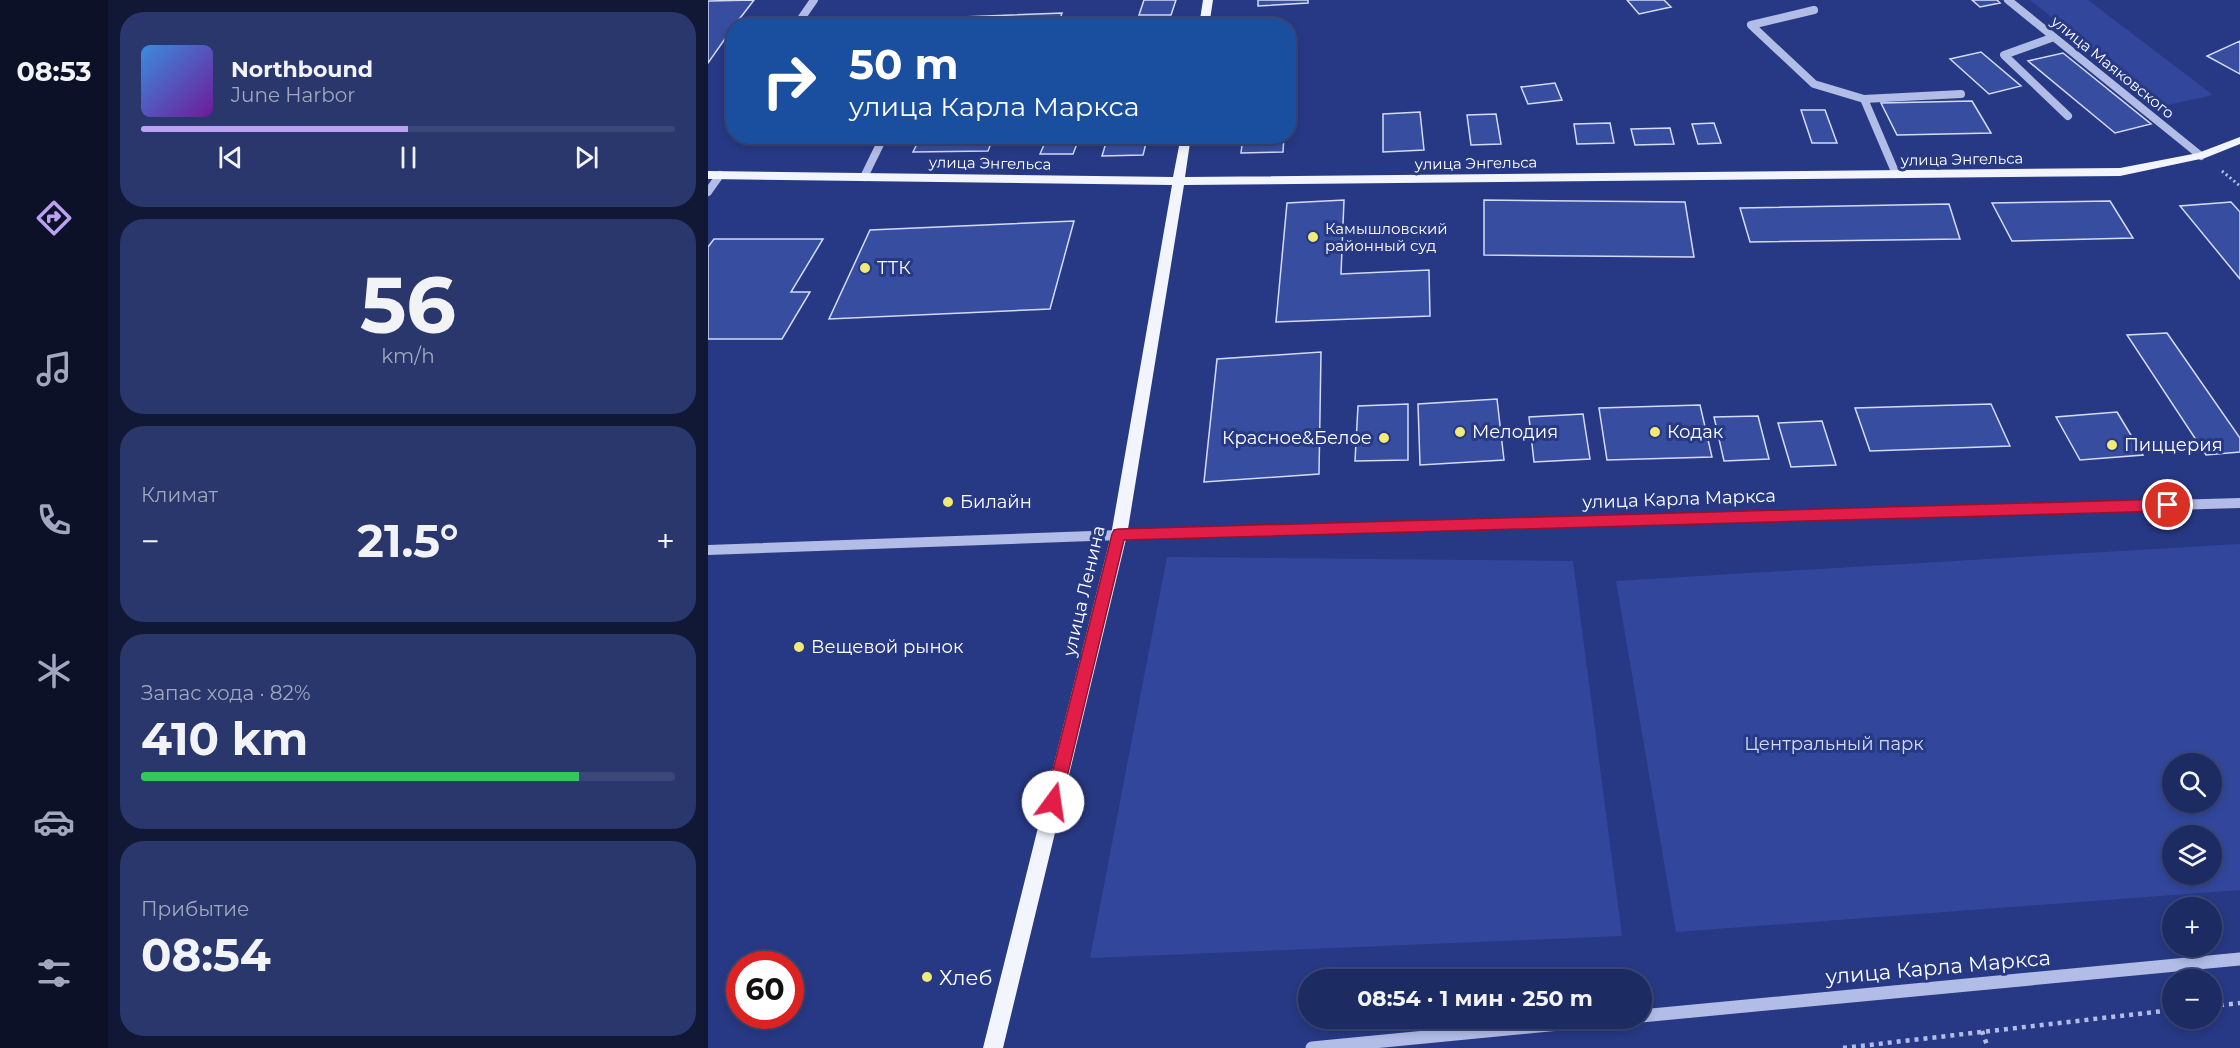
<!DOCTYPE html>
<html lang="ru">
<meta charset="utf-8">
<style>
:root{--surface:#1d2b63;--page:#2a376c;--text:#f1f3f6;--muted:#a0a7be;--line:#3b4778;--accent:#bca0f2}
body{margin:0;font-family:Montserrat,sans-serif;background:var(--page);color:var(--text);height:100vh;display:flex;flex-direction:column;font-size:22px;white-space:nowrap}
*{box-sizing:border-box;margin:0}
p{font-size:20px;color:var(--muted)}
.icon{flex:none;width:33px;height:33px;fill:none;stroke:currentColor;stroke-width:2;stroke-linecap:round;stroke-linejoin:round}
.map{position:relative;flex:1;overflow:hidden}
.sheet{display:flex;flex-direction:column;gap:12px;padding:12px;background:#101836;width:600px}
.sheet>*{flex:none}
.hud{position:absolute;left:18px;top:18px;width:570px;height:126px;border-radius:24px;box-shadow:0 3px 9px #0003,0 0 0 2px var(--line);background:#1a4fa0;color:#fff;overflow:hidden}
.fabs{position:absolute;left:1454px;top:753px;display:grid;gap:12px}
.fabs a{display:grid;place-items:center;width:60px;height:60px;border-radius:50%;background:var(--surface);box-shadow:0 3px 9px #0003,0 0 0 2px var(--line);font-size:30px}
.speed{position:absolute;left:18px;top:951px;display:flex;gap:12px;font-size:30px;font-weight:700;text-align:center}
.speed>*{display:grid;place-content:center;width:78px;height:78px;border-radius:50%;background:var(--surface);box-shadow:0 3px 9px #0003,0 0 0 2px var(--line);line-height:1}
.speed .limit{border:9px solid #d22;background:#fff;color:#111}
.pin{position:absolute;display:grid;place-items:center;width:51px;height:51px;color:#fff;margin:-26px;border:3px solid #fff;border-radius:50%;box-shadow:0 2px 6px #0007}
.me{position:absolute;width:66px;margin:-33px;rotate:14deg;stroke-linejoin:round;filter:drop-shadow(0 0 4px #0008)}
.turn{display:flex;align-items:center;gap:21px;height:126px;padding:0 24px;font-size:27px}
.turn .icon{width:78px;height:78px;stroke-width:2.5}
.turn b{display:block;font-size:42px;line-height:51px}
.big{font-size:45px;font-weight:700;line-height:1.1}
.sheet .widget{flex:1;display:flex;flex-direction:column;justify-content:center;gap:9px;min-width:0;padding:0 21px;border-radius:24px;background:var(--page)}
.sheet .dial{align-items:center;gap:0}
.dial b{font-size:78px;line-height:1}
.song{display:flex;align-items:center;gap:18px}
.cover{width:72px;height:72px;border-radius:9px;background:linear-gradient(135deg,hsl(210 70% 55%),hsl(280 70% 35%))}
.played{height:6px;border-radius:3px;background:linear-gradient(90deg,var(--accent) 50%,var(--line) 50%)}
.keys{display:flex;justify-content:space-around;direction:ltr}
.heat{display:flex;justify-content:space-between;align-items:center;font-size:33px;direction:ltr}
.charge{height:9px;border-radius:4px;background:linear-gradient(90deg,#34c759 82%,var(--line) 0)}
.trip{position:absolute;left:590px;top:969px;width:354px;height:60px;border-radius:30px;background:var(--surface);box-shadow:0 3px 9px #0003,0 0 0 2px var(--line);font-weight:700;line-height:60px;text-align:center}
main{display:flex;flex:1;min-height:0}
.dock{display:flex;flex-direction:column;width:108px;justify-content:space-around;align-items:center;background:#0c1128;color:var(--muted)}
.dock .icon{width:42px;height:42px}
.dock .selected{color:var(--accent)}
.dock b{font-size:27px;color:var(--text)}
.map>svg:first-child{display:block}
.green{fill:#32479b;fill-rule:evenodd}
.building{fill:#374da0;stroke:#d4dbf6;stroke-width:1.5}
.lines{fill:none;stroke-linecap:round;stroke-linejoin:round}
.path-far1{stroke:#b1bce7;stroke-width:3;stroke-dasharray:2 3;stroke-linecap:butt}
.path{stroke:#b1bce7;stroke-width:4.5;stroke-dasharray:4 5;stroke-linecap:butt}
.minor-far2{stroke:#b1bce7;stroke-width:8}
.minor-far1{stroke:#b1bce7;stroke-width:10}
.minor{stroke:#b1bce7;stroke-width:13}
.major{fill:#f2f4fe;fill-rule:evenodd}
.route{fill:#e11d48;stroke:#92132f;stroke-width:1.5}
.poi-dot{fill:#f0ea76;stroke:#273984;stroke-width:2}
.labels{text-anchor:middle;dominant-baseline:central;stroke-width:6;stroke-linejoin:round;paint-order:stroke}
.far-street-label{font-size:15px;fill:#fff;stroke:#273984}
.far-poi-label{font-size:15px;fill:#fff;stroke:#273984;text-anchor:start}
.poi-label{font-size:18px;fill:#fff;stroke:#273984;text-anchor:start}
.street-label{font-size:18px;fill:#fff;stroke:#273984}
.park-label{font-size:18px;fill:#d4dbf6;stroke:#273984}
.near-street-label{font-size:21px;fill:#fff;stroke:#273984}
.near-poi-label{font-size:21px;fill:#fff;stroke:#273984;text-anchor:start}
</style>
<main>
<nav class="dock">
<b>08:53</b>
<svg class="icon selected" aria-label="directions" viewBox="0 0 24 24"><path d="M12 3l9 9-9 9-9-9zM9 14v-3h6M13 9l2 2-2 2"/></svg>
<svg class="icon" aria-label="music" viewBox="0 0 24 24"><path d="M9 18V5l10-2v13"/><circle cx="6" cy="18" r="3"/><circle cx="16" cy="16" r="3"/></svg>
<svg class="icon" aria-label="phone" viewBox="0 0 24 24"><path d="M5 4h4l2 5-3 2q2 4 5 5l2-3 5 2v4C11 20 4 13 5 4z"/></svg>
<svg class="icon" aria-label="climate" viewBox="0 0 24 24"><path d="M12 3v18M4 7l16 10M4 17L20 7"/></svg>
<svg class="icon" aria-label="car" viewBox="0 0 24 24"><path d="M5 17H2v-5l4-1 3-4h7l3 4 3 1v5h-3M9 17h6M6 11h13"/><circle cx="7" cy="17" r="2"/><circle cx="17" cy="17" r="2"/></svg>
<svg class="icon" aria-label="filters" viewBox="0 0 24 24"><path d="M4 7h16M4 17h16"/><circle cx="9" cy="7" r="2"/><circle cx="15" cy="17" r="2"/></svg>
</nav>
<section class="sheet">
<div class="widget">
<div class="song"><i class="cover"></i><div><b>Northbound</b><p>June Harbor</p></div></div>
<div class="played"></div>
<div class="keys"><svg class="icon" aria-label="previous" viewBox="0 0 24 24"><path d="M18 5L8 12l10 7zM5 5v14"/></svg><svg class="icon" aria-label="pause" viewBox="0 0 24 24"><path d="M8 5v14M16 5v14"/></svg><svg class="icon" aria-label="next" viewBox="0 0 24 24"><path d="M6 5l10 7-10 7zM19 5v14"/></svg></div>
</div>
<div class="widget dial"><b>56</b><p>km/h</p></div>
<div class="widget"><p>Климат</p>
<div class="heat"><a>−</a><b class="big">21.5°</b><a>+</a></div>
</div>
<div class="widget"><p>Запас хода · 82%</p><b class="big">410 km</b><div class="charge"></div></div>
<div class="widget"><p>Прибытие</p><b class="big">08:54</b></div>
</section>
<div class="map">
<svg width="1532" height="1048" viewBox="0 0 1532 1048">
<rect width="100%" height="100%" fill="#273984"/>
<path class="green" d="M1322,0H1380L1505,95L1455,106Z
M1532,544V890L968,932L908,581ZM1464,764H1503V802H1464ZM1464,836H1503V874H1464Z
M459,557L865,561L914,936L382,958Z"/>
<path class="building" d="M46,0L26,26L0,63V1Z
M436,0H468L463,15H431Z
M550,0H600V3L550,6Z
M919,0H956L963,7L931,14Z
M1264,0H1289L1292,3L1272,7Z
M354,13L350,26H100L102,23Z
M1532,41V74L1499,56Z
M1273,52L1313,86L1281,94L1242,59Z
M1355,53L1443,124L1407,133L1320,61Z
M847,83L854,100L820,104L813,87Z
M1264,101L1283,133L1189,135L1173,103Z
M1093,110H1117L1129,143H1104Z
M712,112L716,150L675,152V114Z
M788,114L793,144L763,145L759,115Z
M902,123L906,143L869,144L866,124Z
M1006,123L1013,143L990,144L984,124Z
M962,128L966,144L927,145L923,129Z
M213,136H286L280,151L205,152Z
M340,136H372L365,154H332Z
M400,136H440L435,155L394,156Z
M535,136H576L575,152L533,153Z
M636,200L633,274L721,270L722,316L568,322L579,203Z
M776,200L977,202L986,257L776,255Z
M1402,201L1425,238L1304,241L1284,203Z
M1523,202L1532,212V279L1472,206Z
M1241,204L1252,239L1042,242L1032,208Z
M366,221L342,309L121,319L162,230Z
M6,239H115L83,292H102L74,339H0V247Z
M1459,333L1532,438V452L1498,455L1419,335Z
M613,352L611,474L496,482L509,359Z
M789,399L796,460L712,465L710,404Z
M700,404V460L647,461L650,406Z
M1283,404L1302,446L1162,451L1147,408Z
M992,405L1004,457L899,460L891,408Z
M1409,412L1435,455L1372,460L1348,417Z
M875,414L882,459L826,462L821,417Z
M1050,416L1061,459L1016,461L1006,417Z
M1114,421L1128,465L1083,467L1070,423Z"/>
<g class="lines">
<path class="path-far1" d="M1514,171L1532,186"/>
<path class="path" d="M1503,1006L1532,1003
M1274,1031L1280,1048
M1135,1048L1464,1010"/>
<path class="minor-far2" d="M1300,0L1493,156
M1106,10L1043,25L1106,84L1156,99
M88,26L106,0
M1346,37L1296,55L1360,116
M1188,174L1156,99L1253,94
M156,177L176,136
M0,192L12,175"/>
<path class="minor-far1" d="M0,550L411,535L1532,503"/>
<path class="minor" d="M933,1016L1532,959
M604,1048L912,1018"/>
<path class="major" d="M495,0H505L501,26H491Z
M473,136H483L477,177L1412,168L1490,153L1532,137V144L1497,158L1412,176L476,185L419,535L295,1048H275L403,535L464,185L0,179V171L465,177Z"/>
</g>
<path class="route" d="M1460,499L1465,501L1467,505L1465,509L1460,511L416,540L353,802L351,808L345,811L339,808L337,802L404,534L406,530L411,529Z"/>
<g class="poi-dot">
<circle cx="605" cy="237" r="6"/>
<circle cx="157" cy="268" r="6"/>
<circle cx="752" cy="432" r="6"/>
<circle cx="947" cy="432" r="6"/>
<circle cx="676" cy="438" r="6"/>
<circle cx="1404" cy="445" r="6"/>
<circle cx="240" cy="502" r="6"/>
<circle cx="91" cy="647" r="6"/>
<circle cx="219" cy="977" r="6"/>
</g>
<g class="labels">
<g class="far-street-label">
<text transform="translate(1405 67) rotate(39)">улица Маяковского</text>
<text transform="translate(1254 159) rotate(-1)">улица Энгельса</text>
<text transform="translate(282 163) rotate(1)">улица Энгельса</text>
<text transform="translate(768 163) rotate(-1)">улица Энгельса</text>
</g>
<g class="far-poi-label">
<text x="617" y="228">Камышловский<tspan x="617" dy="17">районный суд</tspan></text>
</g>
<g class="poi-label">
<text x="169" y="268">ТТК</text>
<text x="764" y="432">Мелодия</text>
<text x="959" y="432">Кодак</text>
<text x="664" y="438" text-anchor="end">Красное&amp;Белое</text>
<text x="1416" y="445">Пиццерия</text>
<text x="252" y="502">Билайн</text>
<text x="103" y="647">Вещевой рынок</text>
</g>
<g class="street-label">
<text transform="translate(971 499) rotate(-2)">улица Карла Маркса</text>
<text transform="translate(376 591) rotate(-77)">улица Ленина</text>
</g>
<g class="park-label">
<text x="1126" y="744">Центральный парк</text>
</g>
<g class="near-street-label">
<text transform="translate(1230 967) rotate(-5)">улица Карла Маркса</text>
</g>
<g class="near-poi-label">
<text x="231" y="977">Хлеб</text>
</g>
</g>
</svg>
<div class="fabs">
<a><svg class="icon" aria-label="search" viewBox="0 0 24 24"><circle cx="10" cy="10" r="6"/><path d="M15 15l6 6"/></svg></a>
<a><svg class="icon" aria-label="layers" viewBox="0 0 24 24"><path d="M12 4l9 5-9 5-9-5zM3 14l9 5 9-5"/></svg></a>
<a>+</a>
<a>−</a>
</div>
<div class="speed"><div class="limit">60</div></div>
<div class="pin" style="left:1460px;top:505px;background:#d93025"><svg class="icon" aria-label="arrive" viewBox="0 0 24 24"><path d="M6 21V4h12l-3 4 3 4H6"/></svg></div>
<svg class="me" style="left:345px;top:802px" viewBox="-20 -20 40 40"><circle r="19" fill="#fff"/><path d="M0-13L10 11 0 6-10 11z" fill="#e11d48"/></svg>
<div class="trip">08:54 · 1 мин · 250 m</div>
<div class="hud">
<div class="turn"><svg class="icon" aria-label="right" viewBox="0 0 24 24"><path d="M7 20v-9h11M14 6l5 5-5 5"/></svg><div><b>50 m</b>улица Карла Маркса</div></div>
</div>
</div>
</main>
